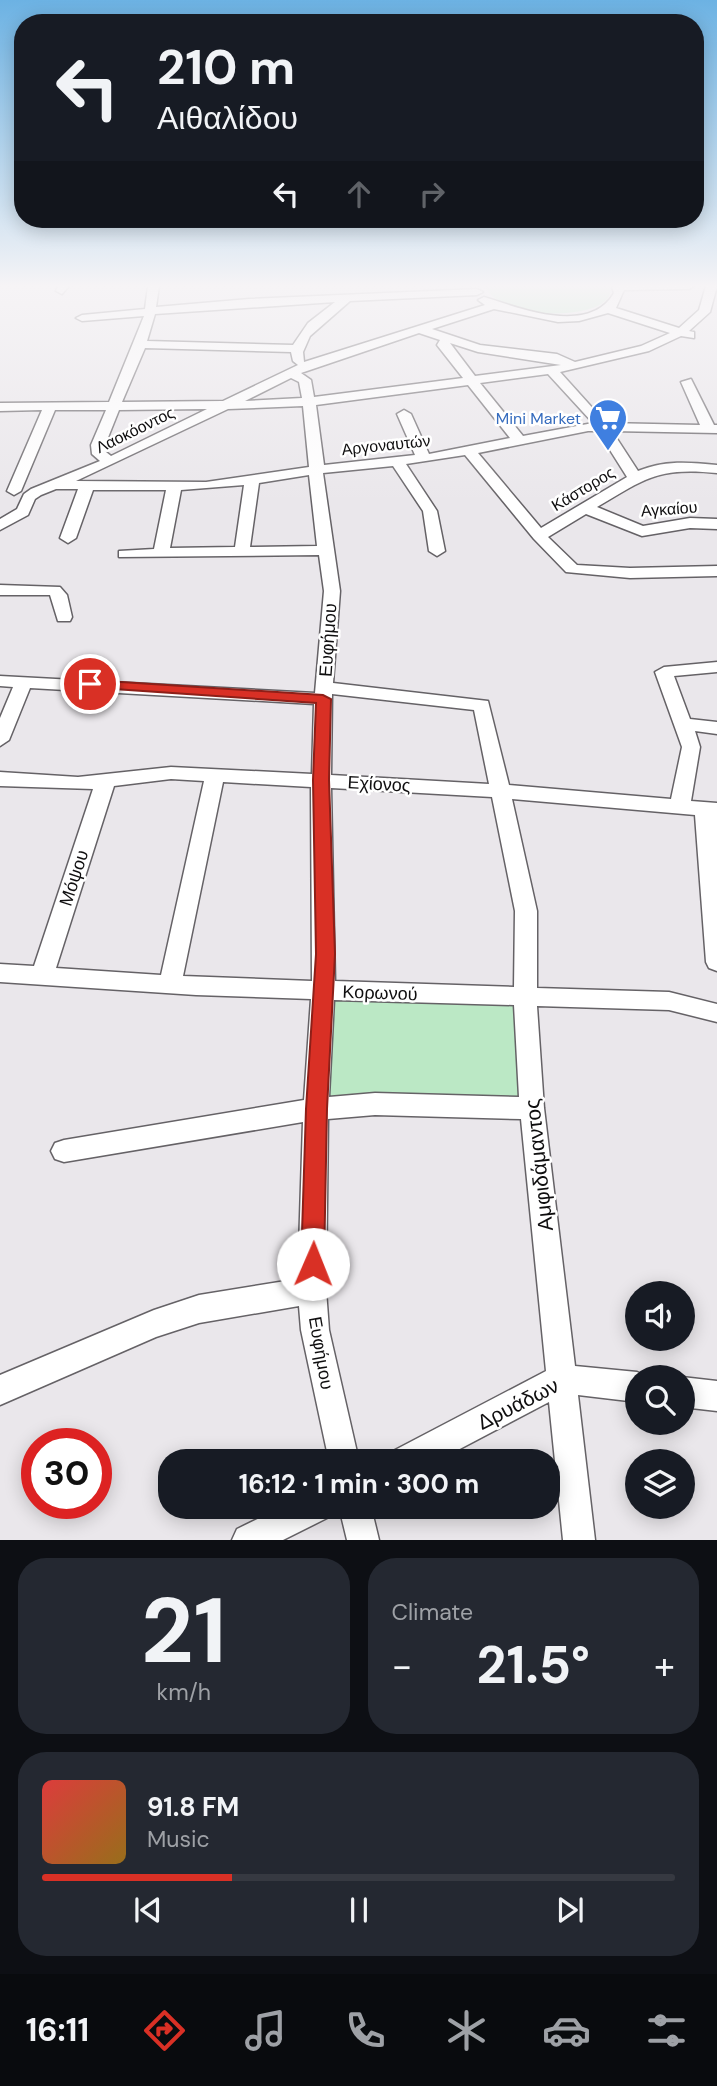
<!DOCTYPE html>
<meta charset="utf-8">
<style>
:root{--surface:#171b24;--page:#242831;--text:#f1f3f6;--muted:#9ea1a6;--line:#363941;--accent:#d93025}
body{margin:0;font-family:"DM Sans",sans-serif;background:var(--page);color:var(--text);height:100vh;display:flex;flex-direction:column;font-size:26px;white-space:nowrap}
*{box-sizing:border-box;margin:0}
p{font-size:23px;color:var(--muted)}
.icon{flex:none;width:38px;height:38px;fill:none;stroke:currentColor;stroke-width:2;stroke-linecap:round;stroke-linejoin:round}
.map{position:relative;height:1540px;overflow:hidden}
.side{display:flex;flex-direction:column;gap:18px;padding:18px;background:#0d0f14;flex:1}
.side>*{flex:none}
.hud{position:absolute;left:14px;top:14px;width:690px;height:214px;border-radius:28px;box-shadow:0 4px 18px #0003;background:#171b24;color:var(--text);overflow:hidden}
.controls{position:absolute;left:625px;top:1281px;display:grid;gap:14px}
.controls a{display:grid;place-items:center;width:70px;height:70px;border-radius:50%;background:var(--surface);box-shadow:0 4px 18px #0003;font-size:35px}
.speed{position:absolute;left:21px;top:1428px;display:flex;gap:14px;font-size:35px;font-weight:700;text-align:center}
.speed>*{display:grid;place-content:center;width:91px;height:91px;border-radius:50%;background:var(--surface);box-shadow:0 4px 18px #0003;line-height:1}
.speed .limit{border:10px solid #d22;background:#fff;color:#111}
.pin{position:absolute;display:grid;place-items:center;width:60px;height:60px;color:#fff;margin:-30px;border:4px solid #fff;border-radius:50%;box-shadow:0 2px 7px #0007}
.me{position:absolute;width:77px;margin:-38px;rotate:1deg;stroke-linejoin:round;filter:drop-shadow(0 0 5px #0008)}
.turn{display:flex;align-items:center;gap:24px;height:147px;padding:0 28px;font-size:32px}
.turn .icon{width:91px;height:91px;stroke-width:2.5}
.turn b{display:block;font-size:49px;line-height:60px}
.lanes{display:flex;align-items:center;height:66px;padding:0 28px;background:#0003;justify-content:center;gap:35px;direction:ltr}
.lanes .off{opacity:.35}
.big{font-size:52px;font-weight:700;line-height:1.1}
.side .widget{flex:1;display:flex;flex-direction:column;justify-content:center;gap:10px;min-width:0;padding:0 24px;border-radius:28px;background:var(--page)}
.side .dial{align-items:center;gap:0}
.dial b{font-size:91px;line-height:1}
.song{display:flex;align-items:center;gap:21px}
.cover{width:84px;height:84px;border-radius:10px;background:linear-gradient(135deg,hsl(0 70% 55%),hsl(40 70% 35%))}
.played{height:7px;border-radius:4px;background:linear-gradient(90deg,var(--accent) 30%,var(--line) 30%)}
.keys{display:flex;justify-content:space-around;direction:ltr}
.heat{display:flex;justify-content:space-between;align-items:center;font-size:38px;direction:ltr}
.side .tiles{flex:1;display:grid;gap:18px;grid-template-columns:1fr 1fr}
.widget:last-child{grid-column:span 2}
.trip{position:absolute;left:158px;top:1449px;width:402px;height:70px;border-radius:28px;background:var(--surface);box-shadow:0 4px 18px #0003;font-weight:700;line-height:70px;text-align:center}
.dock{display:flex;height:112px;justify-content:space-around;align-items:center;background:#090b0e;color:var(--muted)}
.dock .icon{width:49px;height:49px}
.dock .selected{color:var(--accent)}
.dock b{font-size:32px;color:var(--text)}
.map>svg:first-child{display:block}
.green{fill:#bbe8c5}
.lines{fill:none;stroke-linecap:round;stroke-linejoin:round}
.street-casing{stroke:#656266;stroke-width:3}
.street{fill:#fff;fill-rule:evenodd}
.route{fill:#d93025;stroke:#8d1f18;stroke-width:2}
.labels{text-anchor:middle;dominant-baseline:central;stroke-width:5;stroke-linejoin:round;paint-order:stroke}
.far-shop-label{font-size:16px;fill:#366cbe;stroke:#fff;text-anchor:end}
.far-street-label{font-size:16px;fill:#0f0e0f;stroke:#fff}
.street-label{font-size:18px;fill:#0f0e0f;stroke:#fff}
.near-street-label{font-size:21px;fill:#0f0e0f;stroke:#fff}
</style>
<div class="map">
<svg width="717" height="1540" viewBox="0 0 717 1540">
<rect width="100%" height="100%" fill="#eae7eb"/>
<path class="green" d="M486,286H610C620,323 495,322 486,286Z
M323,991L524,998L532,1108L316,1109Z"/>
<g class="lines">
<defs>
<path id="street" d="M58,286H69L62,294L56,291Z
M148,286H159L156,307L249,299L477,289L483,292L477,295L350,301L310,336L303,352L304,362L485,305L478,300L484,297C520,308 589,336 614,293L612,286H694L689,289L624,290L616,308L679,328L699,310L706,286H717L710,312L689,331L694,332V338L681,336L649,351L560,372L606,423L700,425L681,382L691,379L714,425H717V433L612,431L638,471C664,460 689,462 717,465V473C658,467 646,478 597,507L643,526L690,518L717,519V529L690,528L642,536L586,514L548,537L577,565L630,568L717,566V576L630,578L566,572L534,539L465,455L406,464L437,511L445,551L437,556L429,551L423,511L393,466L323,473L340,591L333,683L488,701L509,785L671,799L682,747L655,672L664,667L717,662V672L674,676L690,719L717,722V734L695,731L700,747L691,801L717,803V971L709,968L706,962L695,815L512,799L537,911V988L669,992L717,1004V1022L669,1010L537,1006L544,1108L575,1366L637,1372L648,1377H637V1402L578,1395L595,1540H563L549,1402L437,1461H391L395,1450L546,1371L521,1119L375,1115L328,1119L326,1290L329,1330L359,1461H329L301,1330L299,1306L199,1323L156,1337L0,1405V1375L154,1310L199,1295L298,1279L303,1122L64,1162L55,1159L51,1151L55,1143L64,1140L304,1100L311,999L196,995L0,982V964L34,966L93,789L0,786V772L78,777L171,767L312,774L314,704L30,688L9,740L0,746V718L13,687L0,686V676L315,693L324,591L319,555L119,557V551L154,549L166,490H93L76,538L68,543L60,538L78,489H56L41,495L35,499L28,515L0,530V519L17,509L24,494L31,489L100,461L92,454L91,445L106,410H55L21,491L14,495L7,491L42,410L0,411V403L109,402L144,316L82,321L76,318L82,315L145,309ZM335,302L308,323L293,345L147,341L155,314ZM494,309L558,322L579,321L608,313L670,333L641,346L575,362L557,354L480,345L432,329ZM419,333L440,340L437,345L463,378L314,397L311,380L301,373ZM450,343L478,352L561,365L475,376ZM145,348L291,352L293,361L298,365L223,401L122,402ZM548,374L593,423L523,436L480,383ZM291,378L299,382L302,398L245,401ZM468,385L510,438L429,454L411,414L404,410L397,414L415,455L324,465L316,405ZM303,406L309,467L206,482L76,481L228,409ZM207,409L111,456L106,452L105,445L119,410ZM588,431H598L627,477L541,528L478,453ZM309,475L317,546L250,547L259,483ZM244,485L235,547L170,548L181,490ZM332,694L474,710L489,784L331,775ZM171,779L204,781L161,975L56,968L114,786ZM223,782L311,787L312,981L183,976ZM331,788L492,797L515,911L514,987L335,981ZM334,1000L514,1005L519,1097L375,1093L329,1097Z
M0,585L60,587L67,595L72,617L70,621H58L50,595H0Z
M682,1377L717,1381V1411L682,1407Z
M282,1507H332L327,1518L283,1540H232L237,1529Z
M339,1507H371L379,1540H347Z"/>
</defs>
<use href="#street" class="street-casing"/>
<use href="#street" class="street"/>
</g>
<linearGradient id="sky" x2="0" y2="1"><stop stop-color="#6cb2e3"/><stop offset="0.57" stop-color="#f6f4f6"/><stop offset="1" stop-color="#f6f4f6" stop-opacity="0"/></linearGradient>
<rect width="717" height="502" fill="url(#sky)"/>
<path class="route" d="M90,680L323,695L331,699L329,780L335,954L327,1109L324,1264L321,1272L313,1275L304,1272L301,1264L306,1109L316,954L313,780L316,703L85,687L83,684Z"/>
<defs>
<symbol id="supermarket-pin" viewBox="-11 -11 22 30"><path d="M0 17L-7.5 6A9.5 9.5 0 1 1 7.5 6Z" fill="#3f7fe0" stroke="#fff"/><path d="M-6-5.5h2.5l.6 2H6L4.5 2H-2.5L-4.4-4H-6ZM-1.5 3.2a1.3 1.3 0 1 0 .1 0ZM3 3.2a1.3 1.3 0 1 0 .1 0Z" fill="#fff"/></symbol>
</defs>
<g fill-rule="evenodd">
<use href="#supermarket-pin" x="586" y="396" width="44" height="60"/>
</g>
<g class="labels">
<g class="far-shop-label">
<text x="581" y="418">Mini Market</text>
</g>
<g class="far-street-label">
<text transform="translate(135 430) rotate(-26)">Λαοκόοντος</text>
<text transform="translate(386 445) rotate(-6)">Αργοναυτών</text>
<text transform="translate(583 489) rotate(-31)">Κάστορος</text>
<text transform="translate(669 509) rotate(-4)">Αγκαίου</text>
</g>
<g class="street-label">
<text transform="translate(328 640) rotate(-86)">Ευφήμου</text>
<text transform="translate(379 784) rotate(3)">Εχίονος</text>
<text transform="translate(74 878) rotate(-72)">Μόψου</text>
<text transform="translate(380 993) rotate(2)">Κορωνού</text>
<text transform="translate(321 1353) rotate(80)">Ευφήμου</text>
</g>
<g class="near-street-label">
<text transform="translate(539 1165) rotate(-96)">Αμφιδάμαντος</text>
<text transform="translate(518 1404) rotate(-27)">Δρυάδων</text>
</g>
</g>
</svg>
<div class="controls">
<a><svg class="icon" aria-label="sound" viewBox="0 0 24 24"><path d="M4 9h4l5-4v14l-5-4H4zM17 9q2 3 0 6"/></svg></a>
<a><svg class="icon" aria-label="search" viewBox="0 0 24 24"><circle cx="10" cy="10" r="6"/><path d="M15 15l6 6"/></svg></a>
<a><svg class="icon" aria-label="layers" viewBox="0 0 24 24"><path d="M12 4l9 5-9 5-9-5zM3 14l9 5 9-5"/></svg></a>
</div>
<div class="speed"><div class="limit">30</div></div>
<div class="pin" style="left:90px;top:684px;background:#d93025"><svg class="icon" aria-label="arrive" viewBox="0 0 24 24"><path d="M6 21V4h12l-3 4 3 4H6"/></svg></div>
<svg class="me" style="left:313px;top:1264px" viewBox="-20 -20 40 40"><circle r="19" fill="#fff"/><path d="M0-13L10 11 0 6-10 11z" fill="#d93025"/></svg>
<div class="trip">16:12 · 1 min · 300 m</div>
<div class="hud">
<div class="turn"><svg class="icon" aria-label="left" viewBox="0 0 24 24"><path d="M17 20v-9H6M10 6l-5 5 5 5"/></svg><div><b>210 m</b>Αιθαλίδου</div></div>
<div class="lanes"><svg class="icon" aria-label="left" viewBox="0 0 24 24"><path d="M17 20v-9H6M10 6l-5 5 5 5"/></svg><svg class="icon off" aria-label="ahead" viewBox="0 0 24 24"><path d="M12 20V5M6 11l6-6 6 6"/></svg><svg class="icon off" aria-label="right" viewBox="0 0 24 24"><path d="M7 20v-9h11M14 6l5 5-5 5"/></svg></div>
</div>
</div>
<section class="side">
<div class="tiles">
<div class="widget dial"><b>21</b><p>km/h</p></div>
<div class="widget"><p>Climate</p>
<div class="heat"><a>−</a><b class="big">21.5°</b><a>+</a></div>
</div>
<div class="widget">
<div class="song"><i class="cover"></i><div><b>91.8 FM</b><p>Music</p></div></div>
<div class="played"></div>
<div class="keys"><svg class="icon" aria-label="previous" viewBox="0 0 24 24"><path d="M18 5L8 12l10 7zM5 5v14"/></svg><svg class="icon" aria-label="pause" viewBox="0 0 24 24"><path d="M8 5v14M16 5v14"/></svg><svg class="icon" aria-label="next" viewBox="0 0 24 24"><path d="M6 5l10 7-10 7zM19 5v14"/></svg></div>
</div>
</div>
</section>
<nav class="dock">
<b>16:11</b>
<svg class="icon selected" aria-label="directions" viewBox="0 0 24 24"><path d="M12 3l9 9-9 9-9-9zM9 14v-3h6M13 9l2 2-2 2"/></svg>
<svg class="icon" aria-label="music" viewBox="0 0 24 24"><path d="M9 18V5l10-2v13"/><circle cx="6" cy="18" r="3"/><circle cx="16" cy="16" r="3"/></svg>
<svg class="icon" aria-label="phone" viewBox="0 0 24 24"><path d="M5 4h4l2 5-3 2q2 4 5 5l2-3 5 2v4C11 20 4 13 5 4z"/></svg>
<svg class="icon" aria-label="climate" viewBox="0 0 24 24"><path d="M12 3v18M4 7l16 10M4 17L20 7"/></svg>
<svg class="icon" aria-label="car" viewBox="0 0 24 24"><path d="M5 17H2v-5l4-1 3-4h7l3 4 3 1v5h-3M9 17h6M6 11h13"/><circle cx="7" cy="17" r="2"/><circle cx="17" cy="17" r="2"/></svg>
<svg class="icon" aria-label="filters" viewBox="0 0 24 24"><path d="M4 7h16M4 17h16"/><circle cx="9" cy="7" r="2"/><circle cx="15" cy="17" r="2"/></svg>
</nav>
